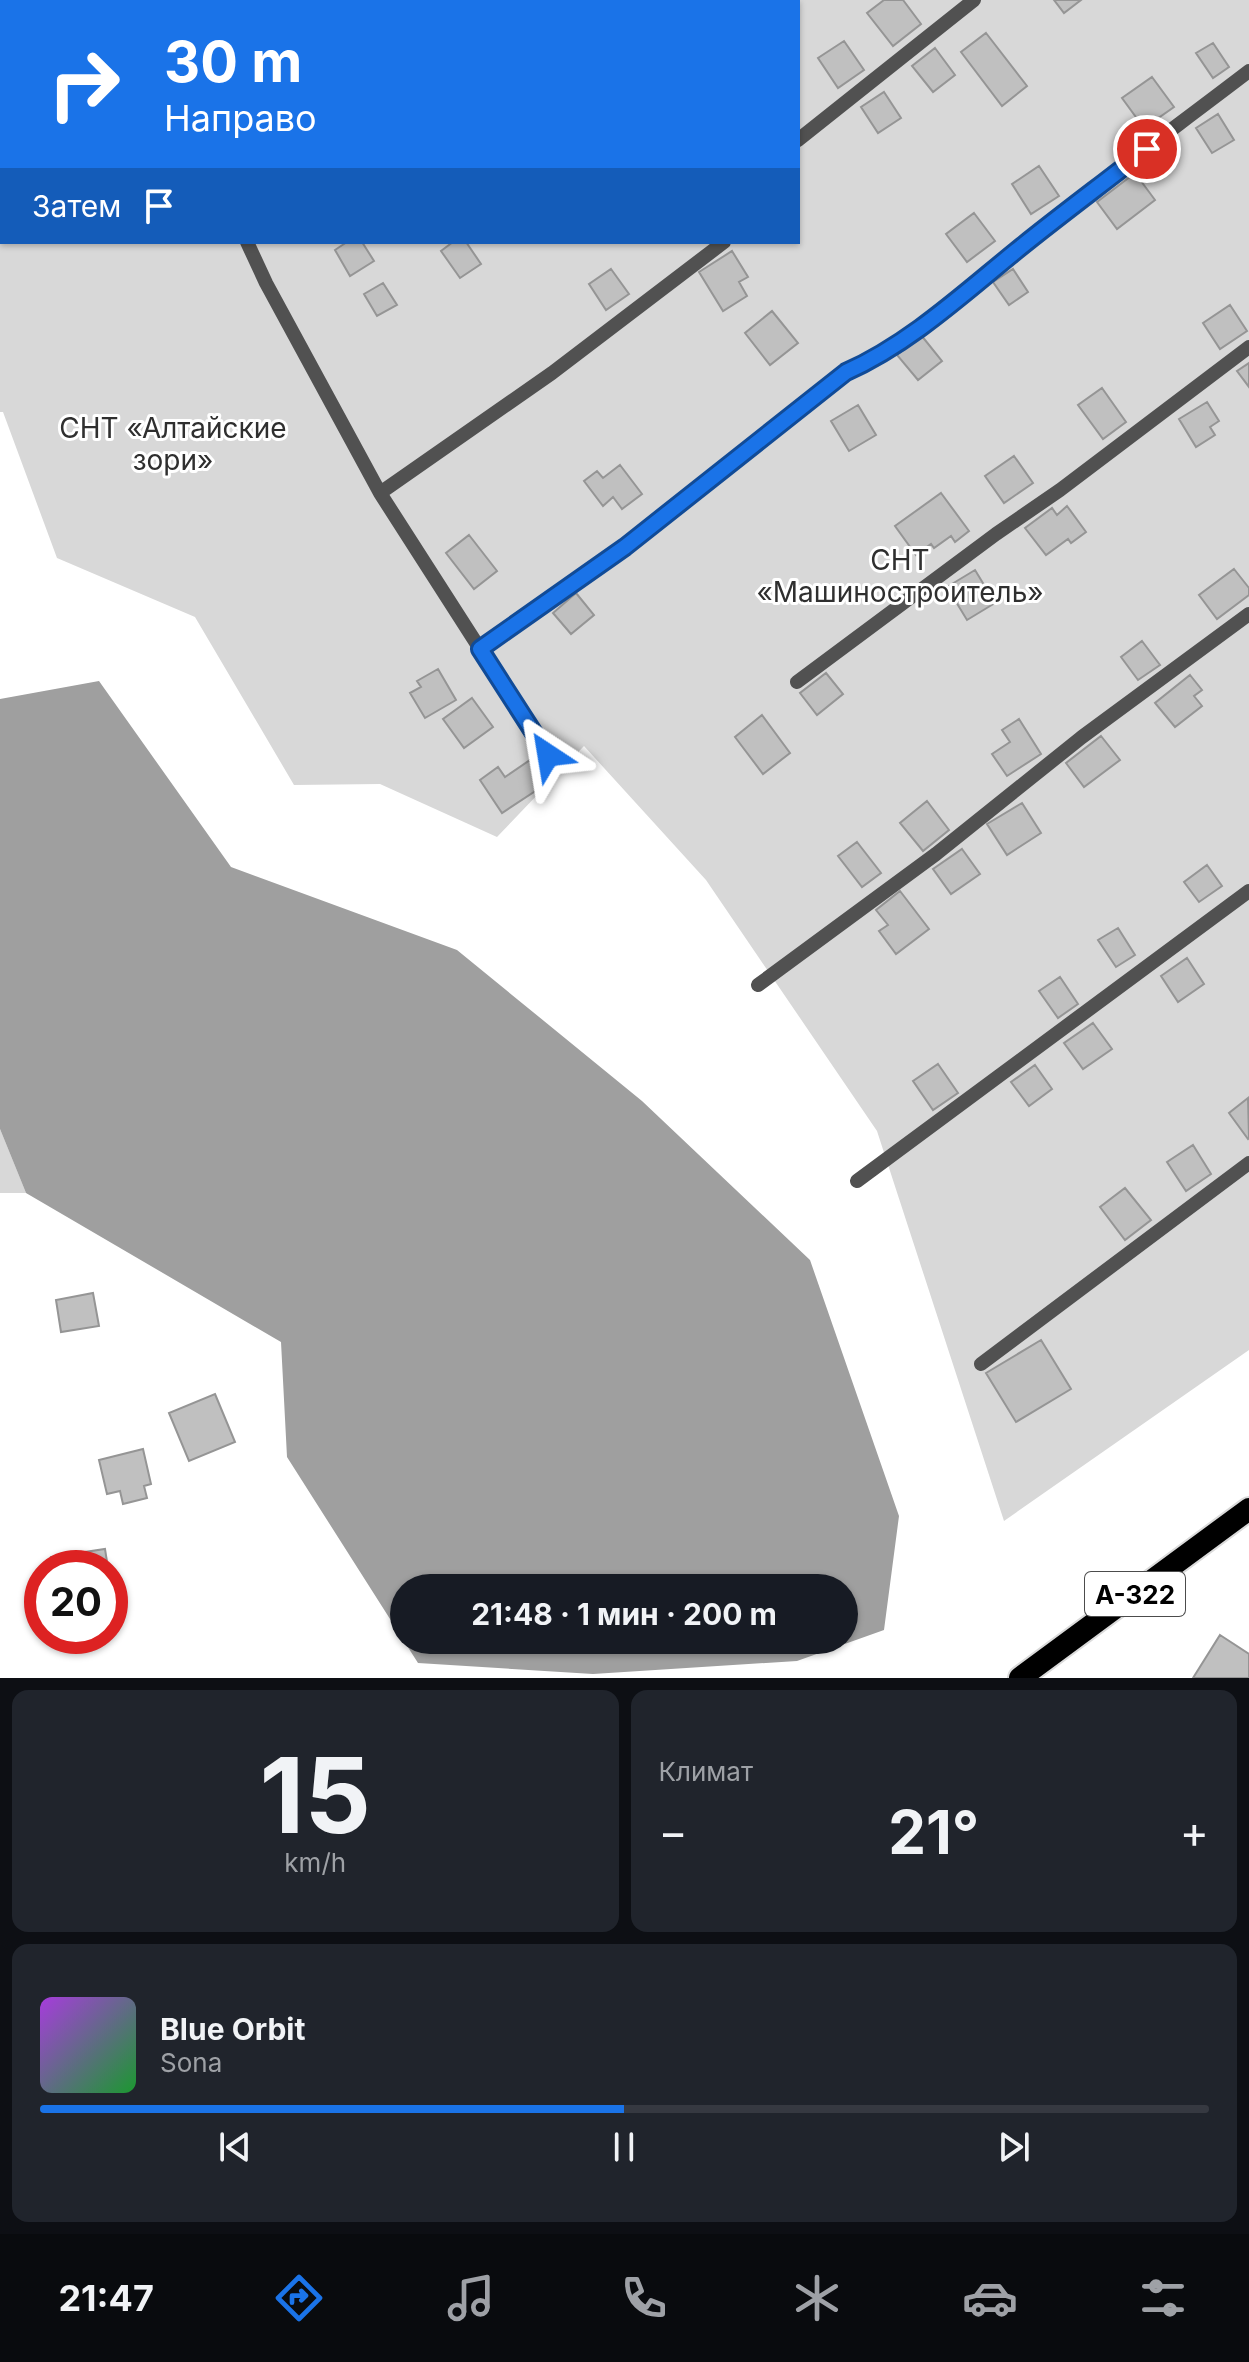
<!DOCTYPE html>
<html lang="ru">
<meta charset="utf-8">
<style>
:root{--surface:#171b24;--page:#20242c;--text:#f1f3f6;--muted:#9ea1a6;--line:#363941;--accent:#1a73e8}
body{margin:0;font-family:Inter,sans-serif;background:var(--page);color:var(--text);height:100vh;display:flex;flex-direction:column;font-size:30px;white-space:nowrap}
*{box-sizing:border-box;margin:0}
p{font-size:26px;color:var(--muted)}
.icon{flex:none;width:44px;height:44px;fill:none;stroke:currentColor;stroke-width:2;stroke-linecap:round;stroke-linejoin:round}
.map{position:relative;height:1678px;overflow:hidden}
.drawer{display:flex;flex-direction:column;gap:12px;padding:12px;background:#0d0f14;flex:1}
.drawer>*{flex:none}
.guide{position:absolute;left:0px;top:0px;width:800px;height:244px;box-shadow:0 2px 6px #0004;background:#1a73e8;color:#fff;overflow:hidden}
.speed{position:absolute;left:24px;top:1550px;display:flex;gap:16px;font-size:40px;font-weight:700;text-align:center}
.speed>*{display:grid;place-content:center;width:104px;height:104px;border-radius:50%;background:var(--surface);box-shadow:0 2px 6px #0004;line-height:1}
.speed .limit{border:12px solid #d22;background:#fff;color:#111}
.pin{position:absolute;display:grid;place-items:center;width:68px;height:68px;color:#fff;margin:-34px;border:4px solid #fff;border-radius:50%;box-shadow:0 2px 8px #0007}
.me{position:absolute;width:88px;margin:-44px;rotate:327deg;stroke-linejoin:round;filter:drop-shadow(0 0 6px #0008)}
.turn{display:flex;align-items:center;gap:28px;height:168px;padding:0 32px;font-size:36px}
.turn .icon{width:104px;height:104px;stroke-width:2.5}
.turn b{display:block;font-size:56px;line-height:68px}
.then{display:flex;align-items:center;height:76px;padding:0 32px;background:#0003;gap:16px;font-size:30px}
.big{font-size:60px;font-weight:700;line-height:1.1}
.drawer .tile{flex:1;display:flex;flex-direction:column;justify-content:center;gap:12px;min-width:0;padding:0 28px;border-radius:16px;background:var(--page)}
.drawer .dial{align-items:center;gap:0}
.dial b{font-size:104px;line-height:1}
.song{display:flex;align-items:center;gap:24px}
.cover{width:96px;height:96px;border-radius:12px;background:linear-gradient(135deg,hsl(280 70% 55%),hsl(130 70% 35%))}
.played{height:8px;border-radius:4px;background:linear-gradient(90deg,var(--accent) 50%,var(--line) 50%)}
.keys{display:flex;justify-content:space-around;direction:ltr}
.heat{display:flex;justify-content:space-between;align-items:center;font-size:44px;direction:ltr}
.drawer .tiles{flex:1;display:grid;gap:12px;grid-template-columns:1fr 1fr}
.tile:last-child{grid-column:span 2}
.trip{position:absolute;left:390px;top:1574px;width:468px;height:80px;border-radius:40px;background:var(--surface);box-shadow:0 2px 6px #0004;font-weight:700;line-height:80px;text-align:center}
.dock{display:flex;height:128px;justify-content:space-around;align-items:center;background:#090b0e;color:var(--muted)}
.dock .icon{width:56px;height:56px}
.dock .selected{color:var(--accent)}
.dock b{font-size:36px;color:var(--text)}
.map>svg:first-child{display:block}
.green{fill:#d8d8d8;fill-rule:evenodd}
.water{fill:#9f9f9f;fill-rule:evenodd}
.building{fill:#c0c0c0;stroke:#959595;stroke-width:2}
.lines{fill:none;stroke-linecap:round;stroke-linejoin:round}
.trunk-casing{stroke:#dbdbdb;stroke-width:26}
.service{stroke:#515151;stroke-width:14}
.trunk{stroke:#000;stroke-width:22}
.route-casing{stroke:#114b97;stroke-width:20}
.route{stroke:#1a73e8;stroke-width:14}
.labels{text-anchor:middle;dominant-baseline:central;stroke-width:6;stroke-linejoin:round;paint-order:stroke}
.shield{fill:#fff;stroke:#4c4c4c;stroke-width:2}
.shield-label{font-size:26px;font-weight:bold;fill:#000}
.park-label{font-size:28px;fill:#2f2f2f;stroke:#fff}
</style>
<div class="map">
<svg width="1249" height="1678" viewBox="0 0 1249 1678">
<rect width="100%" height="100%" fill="#fff"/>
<path class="green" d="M0,0H1249V1350L1004,1521L877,1131L706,880L584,746L497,837L380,784L294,785L195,617L57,558L3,412H0ZM2,2H798V242H2Z
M0,1129L26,1193H0Z"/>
<path class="water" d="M99,681L231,867L457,950L642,1101L810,1260L899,1516L884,1630L797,1661L593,1674L418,1663L287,1457L281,1342L26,1193L0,1129V699ZM404,1588H844V1640H404Z"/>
<path class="building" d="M884,0H903L921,24L893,46L867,13Z
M1054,0H1081L1064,13Z
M986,33L1027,86L1002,106L961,52Z
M844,41L864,70L838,88L818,58Z
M1213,43L1229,67L1213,78L1196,53Z
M935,48L955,75L933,92L912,66Z
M1152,77L1174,107L1144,128L1122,98Z
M884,92L901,118L878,133L861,107Z
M1218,114L1234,140L1212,153L1196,128Z
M1039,166L1059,196L1031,214L1012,184Z
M1135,173L1155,200L1117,229L1097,202Z
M974,213L995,241L967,262L946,234Z
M347,242H362L374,261L350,276L335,250Z
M453,242H466L481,264L460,278L441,251Z
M732,251L748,277L739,282L747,296L723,311L699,272Z
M611,269L629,294L606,310L589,284Z
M1013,269L1028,292L1009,305L993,282Z
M383,283L397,305L377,316L364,294Z
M1230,305L1247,331L1220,349L1203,323Z
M772,311L798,343L770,365L745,333Z
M921,335L942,361L918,380L897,355Z
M1249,363V387L1237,371Z
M1102,388L1126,422L1103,439L1078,405Z
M1207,402L1219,421L1210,427L1215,435L1196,447L1179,419Z
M858,405L876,435L849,451L831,421Z
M1014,456L1033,483L1004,503L985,476Z
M620,465L642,494L622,509L613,497L603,506L584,481L597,471L603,478Z
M941,493L969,531L955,542L951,536L934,548L931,544L916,555L895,526Z
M1067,506L1086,532L1071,543L1068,539L1046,555L1025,528L1052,508L1057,515Z
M469,535L497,571L474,589L446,553Z
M1234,569L1249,588V595L1217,619L1199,595Z
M975,570L995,603L967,620L947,587Z
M576,593L594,615L571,634L553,613Z
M1142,641L1160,665L1138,680L1121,657Z
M438,669L456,700L425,718L410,693L421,687L417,681Z
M826,673L843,694L817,715L800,693Z
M1190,675L1202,690L1194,696L1202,706L1175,727L1155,703Z
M472,698L493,727L464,748L443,719Z
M762,715L790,753L763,774L735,737Z
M1019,719L1041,754L1007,776L992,754L1010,742L1002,730Z
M1101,736L1120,760L1084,787L1066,763Z
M530,760L546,784L502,813L480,780L498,767L505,777Z
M927,801L949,830L923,851L900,823Z
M1022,803L1041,833L1007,855L987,824Z
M857,842L881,873L862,887L838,856Z
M962,849L980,874L951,894L933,869Z
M1207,865L1222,886L1199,902L1184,882Z
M900,891L929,929L896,954L879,931L888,925L876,910Z
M1118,928L1135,955L1116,967L1098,940Z
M1187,958L1204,984L1178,1002L1161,976Z
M1060,977L1078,1004L1058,1018L1039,991Z
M1093,1023L1112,1049L1083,1069L1064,1043Z
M938,1064L958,1093L933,1110L913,1081Z
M1035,1065L1052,1089L1029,1106L1011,1082Z
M1248,1098L1249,1138L1248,1139L1229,1113Z
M1193,1145L1211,1174L1186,1191L1167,1162Z
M1125,1188L1151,1220L1125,1240L1100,1207Z
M93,1293L99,1326L61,1332L56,1300Z
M1041,1340L1071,1389L1016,1422L986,1373Z
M215,1394L235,1442L189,1461L169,1413Z
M143,1449L151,1484L144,1486L147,1498L123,1504L120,1491L107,1494L99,1460Z
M105,1549L108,1568H53L51,1557Z
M1220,1635L1249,1654V1678H1193Z"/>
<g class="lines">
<defs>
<path id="trunk" d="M1020,1678L1249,1509"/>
</defs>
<use href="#trunk" class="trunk-casing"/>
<path class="service" d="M140,0L141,2
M798,140L974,0
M247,242L266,283L380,493L548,755
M380,493L552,373L724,242
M480,649L625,547L846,372C916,341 973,285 1032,237C1103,180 1177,126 1249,71
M797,682L996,534L1060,490L1249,347
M758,985L936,854L1082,737L1249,614
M857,1181L1249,891
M981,1364L1249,1163"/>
<use href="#trunk" class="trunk"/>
</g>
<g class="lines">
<defs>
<path id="route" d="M548,755L480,649L625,547L846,372C909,344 963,294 1016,251C1059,216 1104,183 1147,149"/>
</defs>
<use href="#route" class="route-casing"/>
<use href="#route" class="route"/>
</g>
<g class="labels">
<rect class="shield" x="1085" y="1572" width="100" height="44" rx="6"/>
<g class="shield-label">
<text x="1135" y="1594">А-322</text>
</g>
<g class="park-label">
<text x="173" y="428">СНТ «Алтайские<tspan x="173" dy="32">зори»</tspan></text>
<text x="900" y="560">СНТ<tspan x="900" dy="32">«Машиностроитель»</tspan></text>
</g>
</g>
</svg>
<div class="speed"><div class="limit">20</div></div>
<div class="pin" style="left:1147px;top:149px;background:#d93025"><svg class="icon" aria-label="arrive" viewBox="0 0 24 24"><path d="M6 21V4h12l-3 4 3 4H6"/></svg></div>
<svg class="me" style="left:548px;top:755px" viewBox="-20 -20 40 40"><path d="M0-17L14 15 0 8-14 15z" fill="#1a73e8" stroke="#fff" stroke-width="4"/></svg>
<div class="trip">21:48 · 1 мин · 200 m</div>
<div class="guide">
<div class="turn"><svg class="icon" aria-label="right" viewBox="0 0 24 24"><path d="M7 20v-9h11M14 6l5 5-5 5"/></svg><div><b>30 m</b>Направо</div></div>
<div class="then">Затем<svg class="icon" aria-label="arrive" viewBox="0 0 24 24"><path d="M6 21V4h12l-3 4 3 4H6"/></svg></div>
</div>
</div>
<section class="drawer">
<div class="tiles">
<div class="tile dial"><b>15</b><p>km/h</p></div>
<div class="tile"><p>Климат</p>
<div class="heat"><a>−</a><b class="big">21°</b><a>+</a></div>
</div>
<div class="tile">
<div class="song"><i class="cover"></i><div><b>Blue Orbit</b><p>Sona</p></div></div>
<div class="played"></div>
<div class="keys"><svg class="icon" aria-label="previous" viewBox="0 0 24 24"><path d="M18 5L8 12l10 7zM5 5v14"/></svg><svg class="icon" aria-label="pause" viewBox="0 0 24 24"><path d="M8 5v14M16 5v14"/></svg><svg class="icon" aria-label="next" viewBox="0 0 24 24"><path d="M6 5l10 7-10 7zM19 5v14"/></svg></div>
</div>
</div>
</section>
<nav class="dock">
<b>21:47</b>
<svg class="icon selected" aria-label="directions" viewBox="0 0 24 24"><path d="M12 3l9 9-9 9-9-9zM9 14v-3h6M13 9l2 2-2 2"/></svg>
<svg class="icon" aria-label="music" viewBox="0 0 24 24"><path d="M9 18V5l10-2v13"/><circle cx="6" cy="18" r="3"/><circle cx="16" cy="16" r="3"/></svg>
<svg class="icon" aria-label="phone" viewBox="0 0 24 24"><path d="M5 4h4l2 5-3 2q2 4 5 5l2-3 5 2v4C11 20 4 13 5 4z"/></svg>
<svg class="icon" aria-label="climate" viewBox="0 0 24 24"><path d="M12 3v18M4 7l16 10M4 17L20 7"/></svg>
<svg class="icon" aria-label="car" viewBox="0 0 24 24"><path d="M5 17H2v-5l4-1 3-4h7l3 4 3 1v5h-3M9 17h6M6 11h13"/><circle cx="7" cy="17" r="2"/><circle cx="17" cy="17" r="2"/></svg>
<svg class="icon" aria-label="filters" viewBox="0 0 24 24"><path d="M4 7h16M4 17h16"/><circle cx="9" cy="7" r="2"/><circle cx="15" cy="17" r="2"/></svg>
</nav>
